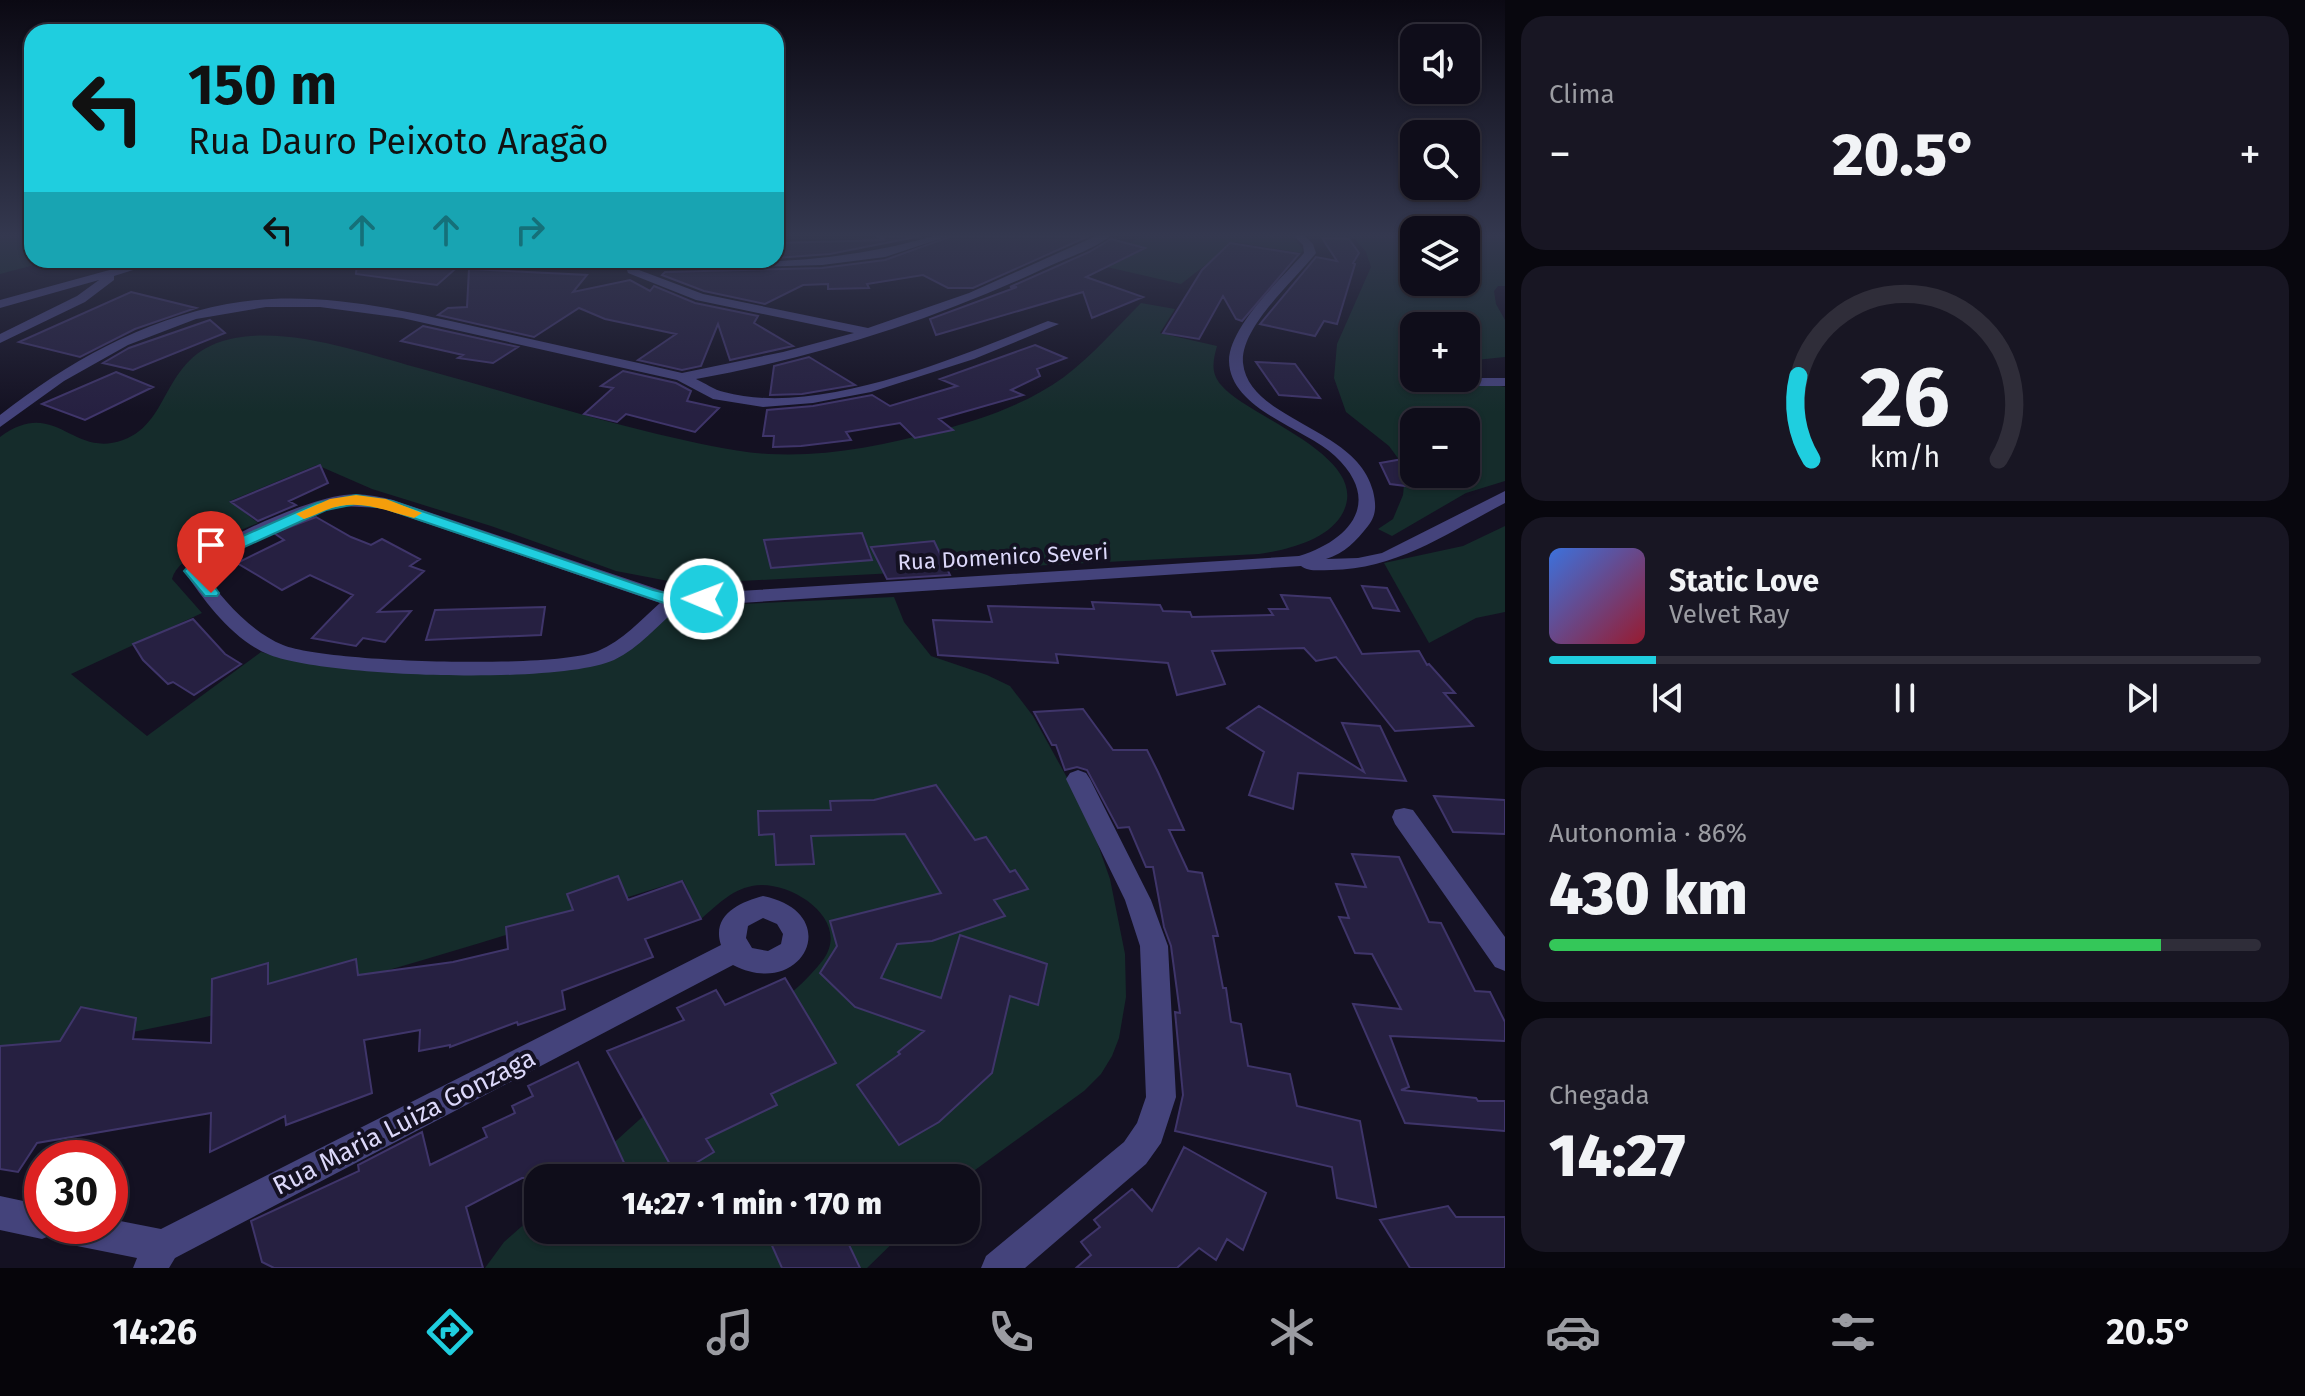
<!DOCTYPE html>
<html lang="pt">
<meta charset="utf-8">
<style>
:root{--surface:#0f0d1a;--page:#181623;--text:#f1f3f6;--muted:#9b9ca2;--line:#2f2d39;--accent:#1fcedf}
body{margin:0;font-family:"Fira Sans",sans-serif;background:var(--page);color:var(--text);height:100vh;display:flex;flex-direction:column;font-size:30px;white-space:nowrap}
*{box-sizing:border-box;margin:0}
p{font-size:26px;color:var(--muted)}
.icon{flex:none;width:44px;height:44px;fill:none;stroke:currentColor;stroke-width:2;stroke-linecap:round;stroke-linejoin:round}
.map{position:relative;flex:1;overflow:hidden}
.details{display:flex;flex-direction:column;gap:16px;padding:16px;background:#08070e;width:800px}
.details>*{flex:none}
.guide{position:absolute;left:24px;top:24px;width:760px;height:244px;border-radius:24px;box-shadow:0 2px 6px #0004,0 0 0 2px var(--line);background:#1fcedf;color:#111;overflow:hidden}
.controls{position:absolute;left:1400px;top:24px;display:grid;gap:16px}
.controls a{display:grid;place-items:center;width:80px;height:80px;border-radius:16px;background:var(--surface);box-shadow:0 2px 6px #0004,0 0 0 2px var(--line);font-size:40px}
.speed{position:absolute;left:24px;top:1140px;display:flex;gap:16px;font-size:40px;font-weight:700;text-align:center}
.speed>*{display:grid;place-content:center;width:104px;height:104px;border-radius:50%;background:var(--surface);box-shadow:0 2px 6px #0004,0 0 0 2px var(--line);line-height:1}
.speed .limit{border:12px solid #d22;background:#fff;color:#111}
.pin{position:absolute;display:grid;place-items:center;width:68px;height:68px;color:#fff;margin:-82px -34px;border-radius:50% 50% 50% 0;rotate:-45deg;box-shadow:0 0 8px #0007}
.pin .icon{rotate:45deg}
.me{position:absolute;width:88px;margin:-44px;rotate:271deg;stroke-linejoin:round;filter:drop-shadow(0 0 6px #0008)}
.turn{display:flex;align-items:center;gap:28px;height:168px;padding:0 32px;font-size:36px}
.turn .icon{width:104px;height:104px;stroke-width:2.5}
.turn b{display:block;font-size:56px;line-height:68px}
.lanes{display:flex;align-items:center;height:76px;padding:0 32px;background:#0003;justify-content:center;gap:40px;direction:ltr}
.lanes .off{opacity:.35}
.big{font-size:60px;font-weight:800;line-height:1.1}
.details .card{flex:1;display:flex;flex-direction:column;justify-content:center;gap:12px;min-width:0;padding:0 28px;border-radius:24px;background:var(--page)}
.details .dial{align-items:center;gap:0}
.dial svg{height:208px;overflow:visible;fill:none;stroke:var(--line);stroke-width:7;stroke-linecap:round;text-anchor:middle}
.dial text{fill:var(--text);stroke:none}
.song{display:flex;align-items:center;gap:24px}
.cover{width:96px;height:96px;border-radius:12px;background:linear-gradient(135deg,hsl(220 70% 55%),hsl(350 70% 35%))}
.played{height:8px;border-radius:4px;background:linear-gradient(90deg,var(--accent) 15%,var(--line) 15%)}
.keys{display:flex;justify-content:space-around;direction:ltr}
.heat{display:flex;justify-content:space-between;align-items:center;font-size:44px;direction:ltr}
.charge{height:12px;border-radius:6px;background:linear-gradient(90deg,#34c759 86%,var(--line) 0)}
.trip{position:absolute;left:524px;top:1164px;width:456px;height:80px;border-radius:24px;background:var(--surface);box-shadow:0 2px 6px #0004,0 0 0 2px var(--line);font-weight:800;line-height:80px;text-align:center}
.tab-bar{display:flex;height:128px;justify-content:space-around;align-items:center;background:#06050a;color:var(--muted)}
.tab-bar .icon{width:56px;height:56px}
.tab-bar .current{color:var(--accent)}
.tab-bar b{font-size:36px;color:var(--text)}
main{display:flex;flex:1;min-height:0}
.map>svg:first-child{display:block}
.green{fill:#152c2b;fill-rule:evenodd}
.building{fill:#262041;stroke:#3f356a;stroke-width:2}
.lines{fill:none;stroke-linecap:round;stroke-linejoin:round}
.minor{fill:#44437b;fill-rule:evenodd}
.route{fill:#1fcedf;stroke:#148691;stroke-width:2}
.slow{fill:#f59e0b}
.labels{text-anchor:middle;dominant-baseline:central;stroke-width:8;stroke-linejoin:round;paint-order:stroke}
.street-label{font-size:22px;fill:#dcd8fa;stroke:#141122}
.near-street-label{font-size:26px;fill:#dcd8fa;stroke:#141122}
</style>
<main>
<div class="map">
<svg width="1505" height="1268" viewBox="0 0 1505 1268">
<rect width="100%" height="100%" fill="#141122"/>
<path class="green" d="M0,236H32V260H53L0,274Z
M1140,236H1293L1303,250L1301,253L1235,242L1181,284L1098,265Z
M1317,236H1414V282H1466V236H1505V286H1498L1494,291L1496,304L1505,320V357L1466,361V326H1414V378H1459L1505,387V481L1466,493L1392,536L1378,529L1393,519L1403,495L1404,485L1400,461L1389,446L1346,412L1334,378L1337,344L1371,267L1366,252L1355,239ZM1414,422H1466V474H1414Z
M1141,303L1175,309L1160,333L1217,346C1213,361 1210,373 1222,386C1249,418 1377,458 1341,516C1325,541 1286,550 1259,554L684,584L616,571L491,526L372,489L317,465L230,501L258,523C235,533 178,554 172,579L202,613L71,674L147,736L261,652L287,659L576,668L676,607L894,597L904,622L931,656L987,675L1010,686L1033,716L1070,783L1097,842L1110,879L1125,954L1126,997L1119,1038L1112,1056L1101,1074L1084,1091L964,1178H575C624,1134 671,1090 722,1048C755,1021 797,994 823,960C853,919 788,878 752,886C731,890 716,906 701,919L683,880C460,949 233,1026 0,1052V437C56,396 71,459 123,440C174,422 160,352 235,338C294,327 369,355 426,370C503,391 579,415 657,434C694,442 731,452 769,454C826,457 882,446 937,431C980,420 1027,404 1064,377C1092,356 1116,328 1141,303Z
M1505,526V612L1476,618L1429,643L1384,563L1463,546Z
M538,1212V1230H906L867,1268H485L504,1242Z"/>
<path class="building" d="M876,236H921L830,254L776,258V243L885,240Z
M952,236H1089L973,288H948L923,275L867,284L869,288L828,289V284L803,285L765,304L704,291L662,275L665,272L822,268L885,260Z
M1322,238L1349,239L1359,253L1353,263L1355,264L1337,324L1324,321L1315,336L1260,324L1316,257L1337,261Z
M1111,239L1145,248L1086,277L1143,297L1092,318L1083,292L936,335L930,319L1017,287H1010L1089,252Z
M1230,243L1299,254L1242,321L1236,319L1223,296L1199,339L1163,333L1202,270Z
M357,260H438L463,262L437,285L356,274Z
M469,269L587,275L573,292L630,280L650,291L654,286L695,303L758,316L754,323L793,346L730,360L718,324L701,366L682,370L638,360L676,334L605,319L579,308L534,337L438,315L448,308L467,307Z
M131,292L196,308L135,329L80,357L19,342Z
M210,320L225,333L133,370L103,363L129,348Z
M423,326L518,347L493,363L458,358L463,355L401,341Z
M1035,345L1066,358L1037,369L1040,376L1011,390L1023,395L939,419L953,430L915,438L900,423L846,432L851,440L801,446L773,447L774,436H763L767,410L813,406L872,395L890,406L957,386L940,379Z
M809,357L855,385L802,394L770,395L774,366Z
M1256,362L1295,364L1320,398L1279,395Z
M623,371L676,383L691,391L687,401L719,408L695,432L626,414L617,422L584,414L613,388L601,386Z
M116,372L153,387L85,420L42,404Z
M1414,457V487L1390,484L1380,463Z
M320,465L328,483L289,501L296,505L258,521L231,502Z
M316,517L351,537L371,545L382,539L420,559L410,566L424,571L378,612L411,611L385,642L363,638L356,646L312,638L353,595L310,575L282,590L237,563L284,540L274,533Z
M862,533L872,560L771,568L764,540Z
M934,541L950,575L887,579L871,547Z
M1362,586L1387,588L1399,611L1373,608Z
M1281,595L1330,598L1362,654L1419,651L1427,665L1429,664L1455,693H1444L1473,726L1395,731L1336,657L1316,661L1304,648L1212,651L1225,684L1177,695L1168,663L1056,654L1058,663L938,655L933,620L992,622L988,606L1094,609L1092,602L1160,605L1163,611L1190,612L1192,617L1273,615L1269,609H1288Z
M545,607L541,635L426,640L435,610Z
M193,619L225,654L241,664L194,695L173,682L168,684L143,660L133,644Z
M1259,706L1364,772L1342,723L1380,726L1406,781L1298,773L1293,809L1249,795L1264,752L1227,728Z
M1083,709L1113,750H1147L1158,772L1184,830H1169L1188,871L1202,873L1218,936H1213L1223,988H1226L1231,1022L1241,1024L1248,1066L1290,1074L1297,1106L1360,1121L1376,1207L1337,1198L1332,1167L1175,1131L1183,1095L1175,1012L1180,1013L1171,946L1164,927L1153,867H1146L1129,827L1118,828L1087,770L1077,767L1065,770L1056,745H1052L1034,712Z
M936,785L975,840L986,837L1010,872L1015,870L1028,889L994,900L1005,916L932,941L897,944L881,978L941,998L960,935L1047,964L1038,1005L1010,996L992,1073L939,1122L899,1145L857,1085L900,1054L898,1052L924,1031L855,1007L820,973L837,946L830,921L941,893L905,834L811,836L814,864L776,865L774,834L759,835L758,811L831,810L830,801L874,800Z
M1434,796L1505,800V834L1453,832Z
M1352,854L1399,857L1429,922L1441,923L1475,991L1490,992L1505,1022V1041L1390,1036L1409,1087L1401,1090L1476,1098L1478,1101H1505V1131L1405,1123L1353,1004L1401,1009L1372,954L1355,953L1339,917L1349,918L1336,884L1366,887Z
M618,876L628,900L682,881L701,919L645,939L653,957L562,991L565,1009L518,1025L517,1022L450,1047V1045L419,1051L420,1030L364,1040L372,1093L286,1125L285,1116L210,1152L211,1113L37,1143L18,1172L0,1169V1046L60,1041L81,1007L136,1018L133,1039L211,1043L212,979L268,963V984L356,959L358,975L453,962L508,949L506,927L573,910L567,894Z
M785,978L836,1063L771,1094L777,1105L706,1139L714,1152L676,1175L607,1051L684,1020L677,1008L716,990L725,1005Z
M578,1062L631,1178H522L466,1207L483,1268H274L262,1262L251,1221L359,1171L358,1165L422,1132L430,1165L487,1137L483,1128L515,1113L512,1106L533,1096L528,1086Z
M1184,1147L1266,1193L1243,1250L1227,1239L1216,1260L1199,1248L1177,1268H1076L1091,1255L1081,1242L1100,1227L1094,1220L1132,1189L1152,1211Z
M1448,1206L1456,1217H1505V1268H1410L1380,1220Z
M765,1230H842L860,1268H782Z"/>
<g class="lines">
<path class="minor" d="M933,236H949L885,257L822,265L639,270L703,294L868,328L969,293L1096,236H1110C1093,250 1066,258 1045,268C934,320 817,357 696,379C705,383 714,390 724,392C819,418 960,356 1048,321L1059,324L974,359L871,392L813,403L763,407L713,399L677,380L402,318L320,307H266L196,319L128,345L64,381L0,427V415C68,362 142,320 227,304C314,288 401,310 486,329C551,344 617,358 682,373L783,352L854,333L696,300L628,273L627,270L522,263L516,260C655,260 799,276 933,236Z
M1294,236H1305L1313,244L1316,253C1295,280 1240,327 1243,363C1249,421 1357,427 1373,491C1376,504 1377,515 1368,526C1356,541 1345,553 1326,559L1358,558L1382,553L1505,491V503C1447,533 1398,569 1331,570C1320,570 1309,572 1301,566L679,607C658,625 639,648 614,660C558,685 328,677 270,655C234,641 205,602 184,571C205,543 308,499 344,495C361,493 377,496 393,500L675,595L1299,556C1351,540 1383,501 1335,456C1306,428 1230,410 1229,361C1229,326 1282,278 1304,253L1303,245ZM340,506L382,508L660,603C641,620 622,641 598,651C556,669 326,663 283,645C251,632 222,599 203,572C232,543 300,517 340,506Z
M146,260H165L114,276V280L85,302L0,343V334L77,296L99,280L0,308V300Z
M1466,373L1481,378H1505V386H1480L1461,380L1466,378Z
M1078,770L1086,773L1090,779L1151,900L1168,946L1176,1097L1161,1143L1146,1164L1025,1268H981L986,1256L1124,1142L1137,1123L1146,1097L1140,946L1125,900L1066,779L1070,773Z
M1404,808L1413,810L1505,937V971L1495,967L1395,824L1392,817L1395,810Z
M763,896C846,913 803,1001 733,965L175,1258L169,1268H133L137,1258L62,1243L49,1236L42,1239L0,1230V1196L42,1205V1226H110V1219L161,1229L721,945C711,915 740,902 763,896ZM763,918L777,924L783,934L781,944L768,951L752,948L746,938L748,926Z"/>
</g>
<linearGradient id="sky" x2="0" y2="1"><stop stop-color="#0b0913"/><stop offset="0.57" stop-color="#34384f"/><stop offset="1" stop-color="#34384f" stop-opacity="0"/></linearGradient>
<rect width="1505" height="413" fill="url(#sky)"/>
<path class="route" d="M356,495L392,501L653,590L674,595L704,594L713,599L704,604H667L384,508L356,504L326,510L209,563L202,571L219,593L217,596H205L184,571L198,556L317,503Z"/>
<path class="slow" d="M356,495L386,499L422,513L414,518C389,512 366,501 340,506C328,508 316,515 304,519L296,514L330,499Z"/>
<g class="labels">
<g class="street-label">
<text transform="translate(1003 557) rotate(-3)">Rua Domenico Severi</text>
</g>
<g class="near-street-label">
<text transform="translate(404 1122) rotate(-27)">Rua Maria Luiza Gonzaga</text>
</g>
</g>
</svg>
<div class="controls">
<a><svg class="icon" aria-label="sound" viewBox="0 0 24 24"><path d="M4 9h4l5-4v14l-5-4H4zM17 9q2 3 0 6"/></svg></a>
<a><svg class="icon" aria-label="search" viewBox="0 0 24 24"><circle cx="10" cy="10" r="6"/><path d="M15 15l6 6"/></svg></a>
<a><svg class="icon" aria-label="layers" viewBox="0 0 24 24"><path d="M12 4l9 5-9 5-9-5zM3 14l9 5 9-5"/></svg></a>
<a>+</a>
<a>−</a>
</div>
<div class="speed"><div class="limit">30</div></div>
<div class="pin" style="left:211px;top:593px;background:#d93025"><svg class="icon" aria-label="arrive" viewBox="0 0 24 24"><path d="M6 21V4h12l-3 4 3 4H6"/></svg></div>
<svg class="me" style="left:704px;top:599px" viewBox="-20 -20 40 40"><circle r="17" fill="#1fcedf" stroke="#fff" stroke-width="3"/><path d="M0-11L8 9 0 5-8 9z" fill="#fff"/></svg>
<div class="trip">14:27 · 1 min · 170 m</div>
<div class="guide">
<div class="turn"><svg class="icon" aria-label="left" viewBox="0 0 24 24"><path d="M17 20v-9H6M10 6l-5 5 5 5"/></svg><div><b>150 m</b>Rua Dauro Peixoto Aragão</div></div>
<div class="lanes"><svg class="icon" aria-label="left" viewBox="0 0 24 24"><path d="M17 20v-9H6M10 6l-5 5 5 5"/></svg><svg class="icon off" aria-label="ahead" viewBox="0 0 24 24"><path d="M12 20V5M6 11l6-6 6 6"/></svg><svg class="icon off" aria-label="ahead" viewBox="0 0 24 24"><path d="M12 20V5M6 11l6-6 6 6"/></svg><svg class="icon off" aria-label="right" viewBox="0 0 24 24"><path d="M7 20v-9h11M14 6l5 5-5 5"/></svg></div>
</div>
</div>
<section class="details">
<div class="card"><p>Clima</p>
<div class="heat"><a>−</a><b class="big">20.5°</b><a>+</a></div>
</div>
<div class="card dial"><svg viewBox="0 0 100 80">
<path d="M14 69A42 42 0 1 1 86 69"/>
<path d="M14 69A42 42 0 0 1 9 37" stroke="#1fcedf"/>
<text x="50" y="56" font-size="32" font-weight="700">26</text>
<text x="50" y="72" font-size="11">km/h</text>
</svg></div>
<div class="card">
<div class="song"><i class="cover"></i><div><b>Static Love</b><p>Velvet Ray</p></div></div>
<div class="played"></div>
<div class="keys"><svg class="icon" aria-label="previous" viewBox="0 0 24 24"><path d="M18 5L8 12l10 7zM5 5v14"/></svg><svg class="icon" aria-label="pause" viewBox="0 0 24 24"><path d="M8 5v14M16 5v14"/></svg><svg class="icon" aria-label="next" viewBox="0 0 24 24"><path d="M6 5l10 7-10 7zM19 5v14"/></svg></div>
</div>
<div class="card"><p>Autonomia · 86%</p><b class="big">430 km</b><div class="charge"></div></div>
<div class="card"><p>Chegada</p><b class="big">14:27</b></div>
</section>
</main>
<nav class="tab-bar">
<b>14:26</b>
<svg class="icon current" aria-label="directions" viewBox="0 0 24 24"><path d="M12 3l9 9-9 9-9-9zM9 14v-3h6M13 9l2 2-2 2"/></svg>
<svg class="icon" aria-label="music" viewBox="0 0 24 24"><path d="M9 18V5l10-2v13"/><circle cx="6" cy="18" r="3"/><circle cx="16" cy="16" r="3"/></svg>
<svg class="icon" aria-label="phone" viewBox="0 0 24 24"><path d="M5 4h4l2 5-3 2q2 4 5 5l2-3 5 2v4C11 20 4 13 5 4z"/></svg>
<svg class="icon" aria-label="climate" viewBox="0 0 24 24"><path d="M12 3v18M4 7l16 10M4 17L20 7"/></svg>
<svg class="icon" aria-label="car" viewBox="0 0 24 24"><path d="M5 17H2v-5l4-1 3-4h7l3 4 3 1v5h-3M9 17h6M6 11h13"/><circle cx="7" cy="17" r="2"/><circle cx="17" cy="17" r="2"/></svg>
<svg class="icon" aria-label="filters" viewBox="0 0 24 24"><path d="M4 7h16M4 17h16"/><circle cx="9" cy="7" r="2"/><circle cx="15" cy="17" r="2"/></svg>
<b>20.5°</b>
</nav>
